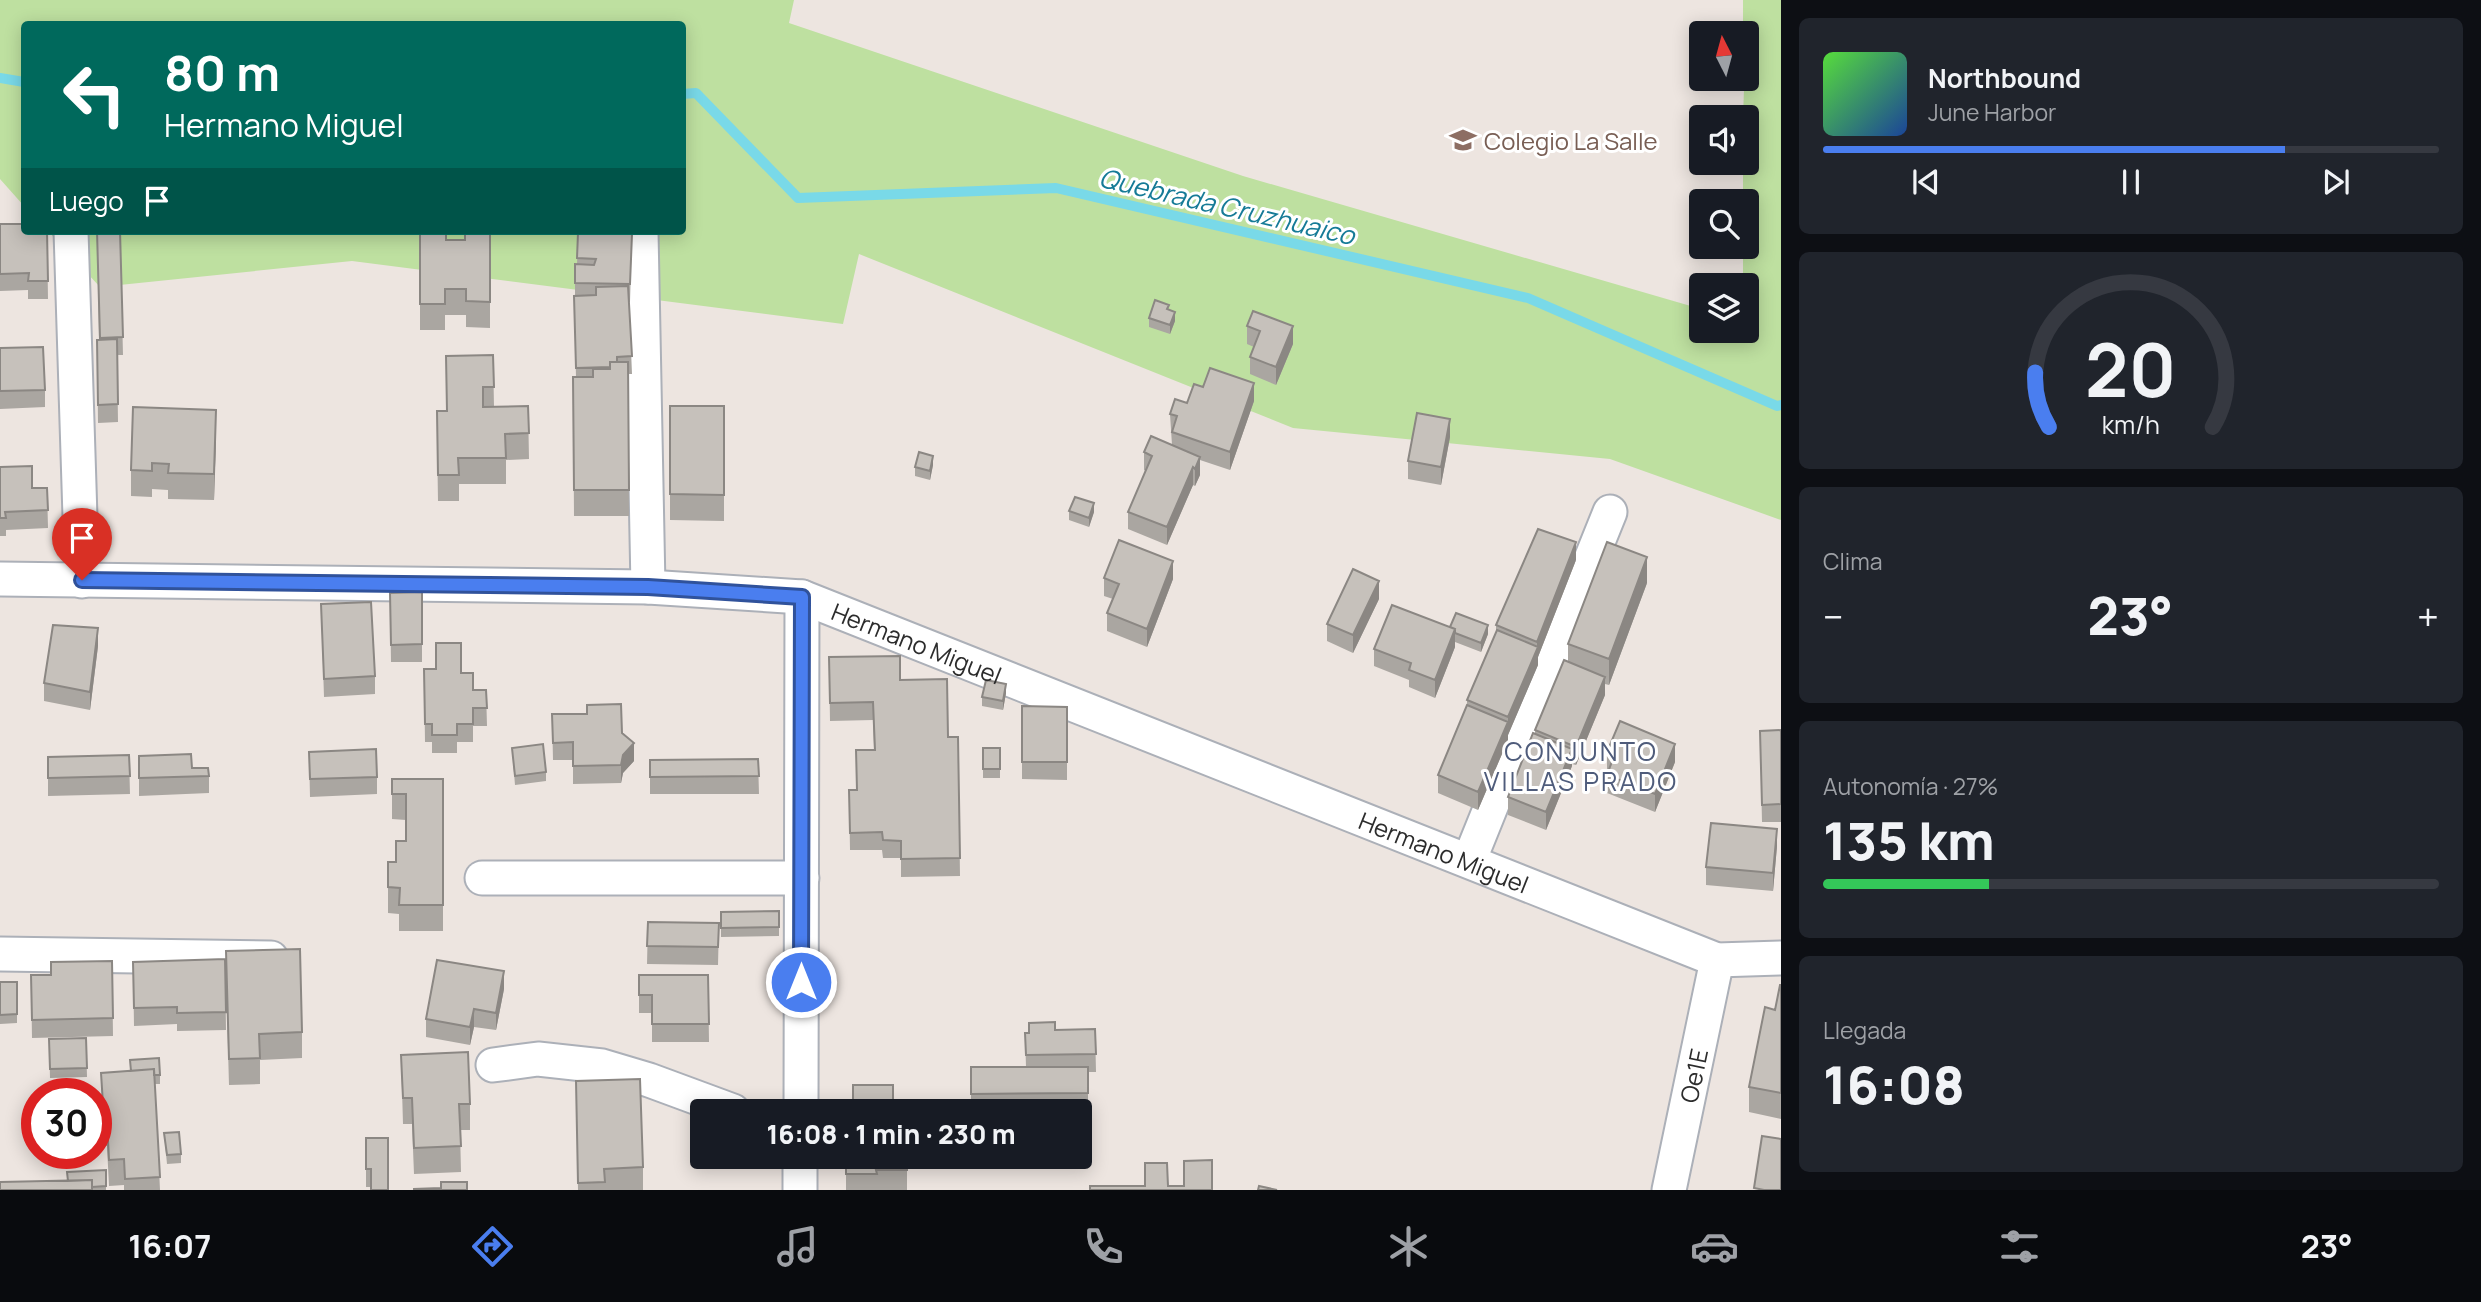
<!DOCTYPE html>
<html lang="es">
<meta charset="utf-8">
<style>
:root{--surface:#171b24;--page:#20242c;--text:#f1f3f6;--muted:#9ea1a6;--line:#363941;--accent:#4a7eef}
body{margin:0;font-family:Manrope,sans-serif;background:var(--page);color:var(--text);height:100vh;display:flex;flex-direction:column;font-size:26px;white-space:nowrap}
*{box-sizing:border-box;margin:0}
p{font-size:23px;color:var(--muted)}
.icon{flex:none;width:38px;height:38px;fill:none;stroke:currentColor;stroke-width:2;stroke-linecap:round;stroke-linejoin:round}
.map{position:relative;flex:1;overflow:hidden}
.details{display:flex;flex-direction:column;gap:18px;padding:18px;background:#0d0f14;width:700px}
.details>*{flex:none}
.guide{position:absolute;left:21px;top:21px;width:665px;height:214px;border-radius:7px;box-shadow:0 4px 18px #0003;background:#00695c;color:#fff;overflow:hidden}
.needle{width:46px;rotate:354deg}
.tools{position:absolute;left:1689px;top:21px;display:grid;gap:14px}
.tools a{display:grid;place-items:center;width:70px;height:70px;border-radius:7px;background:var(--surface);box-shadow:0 4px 18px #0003;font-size:35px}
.speed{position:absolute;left:21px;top:1078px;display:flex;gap:14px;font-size:35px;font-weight:700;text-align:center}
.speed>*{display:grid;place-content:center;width:91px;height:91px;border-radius:50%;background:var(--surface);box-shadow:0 4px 18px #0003;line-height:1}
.speed .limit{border:10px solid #d22;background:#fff;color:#111}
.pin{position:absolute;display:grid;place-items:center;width:60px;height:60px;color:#fff;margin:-72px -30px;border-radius:50% 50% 50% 0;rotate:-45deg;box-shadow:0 0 7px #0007}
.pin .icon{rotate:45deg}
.me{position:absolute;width:77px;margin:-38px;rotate:0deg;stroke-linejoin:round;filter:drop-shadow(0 0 5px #0008)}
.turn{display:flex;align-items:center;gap:24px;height:147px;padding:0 28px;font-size:32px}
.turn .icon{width:91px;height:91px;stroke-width:2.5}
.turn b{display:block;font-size:49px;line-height:60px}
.then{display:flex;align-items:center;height:66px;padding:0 28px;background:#0003;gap:14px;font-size:26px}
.big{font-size:52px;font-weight:800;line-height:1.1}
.details .widget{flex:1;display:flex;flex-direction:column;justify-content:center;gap:10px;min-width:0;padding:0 24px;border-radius:10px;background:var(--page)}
.details .dial{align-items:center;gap:0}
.dial svg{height:182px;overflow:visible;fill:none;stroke:var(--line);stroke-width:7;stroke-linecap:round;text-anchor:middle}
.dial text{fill:var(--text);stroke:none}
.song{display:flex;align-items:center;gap:21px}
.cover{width:84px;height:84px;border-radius:10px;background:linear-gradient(135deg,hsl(110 70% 55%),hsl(220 70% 35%))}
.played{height:7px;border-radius:4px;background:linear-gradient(90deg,var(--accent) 75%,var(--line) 75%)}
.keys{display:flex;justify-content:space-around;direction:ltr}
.heat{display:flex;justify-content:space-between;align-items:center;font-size:38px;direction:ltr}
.charge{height:10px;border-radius:5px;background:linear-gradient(90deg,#34c759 27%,var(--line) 0)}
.trip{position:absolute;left:690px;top:1099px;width:402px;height:70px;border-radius:7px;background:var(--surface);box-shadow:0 4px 18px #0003;font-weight:800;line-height:70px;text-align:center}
.tabs{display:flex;height:112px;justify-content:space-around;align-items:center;background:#090b0e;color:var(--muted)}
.tabs .icon{width:49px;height:49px}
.tabs .selected{color:var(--accent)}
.tabs b{font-size:32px;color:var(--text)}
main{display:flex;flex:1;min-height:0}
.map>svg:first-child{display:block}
.green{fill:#bee0a0}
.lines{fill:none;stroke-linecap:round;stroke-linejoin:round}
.stream{stroke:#79d9e8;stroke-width:10}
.minor-casing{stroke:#acb0b8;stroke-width:37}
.minor{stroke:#fff;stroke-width:33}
.wall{fill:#aaa6a1}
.shaded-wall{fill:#8b8783}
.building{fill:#c6c1bb;stroke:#8b8783;stroke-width:2}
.route-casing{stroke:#30529b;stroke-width:18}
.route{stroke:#4a7eef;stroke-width:12}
.labels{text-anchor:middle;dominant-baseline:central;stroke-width:6;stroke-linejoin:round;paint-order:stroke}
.education-label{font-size:24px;fill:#785e54;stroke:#fff;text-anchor:start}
.street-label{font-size:24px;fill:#2c2c2c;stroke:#fff}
.water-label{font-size:26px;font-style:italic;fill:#167b97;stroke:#fff}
.neighbourhood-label{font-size:26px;letter-spacing:2px;fill:#4f5c7b;stroke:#fff}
</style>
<main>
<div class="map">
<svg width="1781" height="1190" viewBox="0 0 1781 1190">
<rect width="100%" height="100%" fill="#ede5e0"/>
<path class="green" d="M0,0H794L789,23L1243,176L1701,309V331H1746V285H1743V247H1746V201H1743V163H1746V117H1743L1746,33H1743V0H1781V520L1610,459L1293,428L859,254L843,324L352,261L100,287L48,231H682V24H24V206L0,179Z"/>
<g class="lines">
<path class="stream" d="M0,78L24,82
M682,94L696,93L798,198L1056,188L1528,298L1777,406L1781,405"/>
<defs>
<g id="minor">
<path d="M71,231L82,581"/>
<path d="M641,231L648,587"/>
<path id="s1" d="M0,579L648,587L802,597L1717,960L1781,958"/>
<path d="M1469,861L1610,512"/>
<path d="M482,878H802"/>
<path d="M0,954L271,958"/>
<path d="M493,1065L538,1059L602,1066L649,1080L733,1111"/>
<path d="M801,1111L802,597"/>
<path d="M800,1157V1190"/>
<path id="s2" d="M1669,1190L1717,960"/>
</g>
</defs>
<use href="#minor" class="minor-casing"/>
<use href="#minor" class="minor"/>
</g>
<path class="wall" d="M0,224L47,231L48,299H28V290L0,291Z
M97,231H120L123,355H117L118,422L98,423L97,340H99Z
M420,231L446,240H465L490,231V328L466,327V315H445V330H420Z
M578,233L632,234L630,302H629L632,374H628L629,516H574L573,377H576L574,296H575V264L577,265Z
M1169,310L1175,321L1170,334L1149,327V318Z
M1247,326L1293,344L1276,385L1250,374V357L1254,347L1247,344Z
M0,348L45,390V407L0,409Z
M493,355L494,407L528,406L529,459L506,460V484H459V501H438L437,437L446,411Z
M1203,387L1254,401L1230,470L1200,460V475L1195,486L1193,485L1167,545L1128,529V512L1146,471L1144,470V452L1172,445L1170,414L1187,403Z
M670,406H724V521L670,520Z
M216,435L214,500L168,499V490L152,489V497L131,496V470Z
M1450,437L1441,485L1408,479V461Z
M933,465L930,480L915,476V467Z
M0,467L32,488H47L48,528L6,530V536H0Z
M1069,511L1094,512L1089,527L1069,520Z
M1576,560L1538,657V665L1508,735V740L1478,810L1438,793V775L1467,705V700L1496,632V625Z
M1104,578L1173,579L1147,647L1107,631V613L1113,599L1104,596Z
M1647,583L1609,685L1605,684V695L1576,765L1572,764V766L1546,830L1508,815V797L1535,734V730L1568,661V644Z
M422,592V662H391L390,593Z
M1379,599L1353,653L1327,641V624Z
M321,604L375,676V694L324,697Z
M1450,627L1488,634L1481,652L1455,642V647L1435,698L1409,687V680L1374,666V649Z
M98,646L90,710L44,701V683Z
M829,657L900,680L948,737H958L960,876L901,877V858H883L882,850H850L849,790H856L874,750L873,720L830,721Z
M424,669H436L461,673L473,690H486L487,726H473V742H457V753H432V742H425Z
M1006,693L1003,710L982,706V697Z
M1022,706L1067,707V780L1022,779Z
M552,714L622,733L634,761L623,773L621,783L573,784V760H553Z
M1781,730V822H1762L1760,731Z
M512,748L546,772V781L515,785Z
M983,748H1000V778H983Z
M309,752L377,777V794L310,797Z
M1607,752L1675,762L1655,812L1607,793V775L1608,771L1607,770Z
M129,755L130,794L48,796V757Z
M139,756L192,768L209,776V793L139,796Z
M758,759L759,794H650V760Z
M392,779H443V931H399V914L388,913V862H396L406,841V820L392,819Z
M1777,846L1773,891L1706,885V867Z
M779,911V936L721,937V912Z
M648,922L719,923L718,965L647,964Z
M225,959L226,1030L177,1031V1024L134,1026L133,962Z
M112,961L113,1036L32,1038L31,975H51Z
M639,975H708L709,1042H652V1013H639Z
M226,977L302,1032V1058L260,1060V1084L229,1085Z
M0,982H17V1023L0,1024Z
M1781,985V1119L1749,1112V1087L1775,1010Z
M504,989L496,1030L474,1027L470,1045L426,1037V1019Z
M1095,1029L1096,1072H1088V1111H971V1067H1026L1025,1033L1055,1030Z
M86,1038L87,1077L50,1078L49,1039Z
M401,1055L470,1104V1130H460L461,1172L414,1174L412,1124H403Z
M130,1060L160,1075V1084H155L160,1190H124V1185L109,1186L107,1146H104L101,1073L130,1071Z
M576,1081L643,1167V1190H578Z
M164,1133L181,1154V1163L167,1164Z
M366,1138H388L371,1187H366Z
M846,1157H907V1190H846Z
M106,1170V1190H0L67,1181Z"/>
<path class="shaded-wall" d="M1175,312V321L1170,334V325Z
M1293,326V344L1276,385V367Z
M1254,383V401L1230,470V452Z
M216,410V435L214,500V474Z
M1450,419V437L1441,485V467Z
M933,456V465L930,480V471Z
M1200,457V475L1195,486V469Z
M1193,467V485L1167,545V527Z
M1094,503V512L1089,527V518Z
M1576,542V560L1538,657V665L1508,735V717L1537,649V642Z
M1647,557V583L1609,685V659Z
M1173,561V579L1147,647V629Z
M1379,581V599L1353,653V635Z
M1488,625V634L1481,652V643Z
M98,628V646L90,710V692Z
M1455,629V647L1435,698V680Z
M1605,677V695L1576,765V747Z
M1006,684V693L1003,710V701Z
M1508,722V740L1478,810V792Z
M634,743V761L623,773L621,783V765L623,755Z
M1675,744V762L1655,812V794Z
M1572,749V766L1546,830V812Z
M1777,829V846L1773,891V873Z
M504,971V989L496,1030V1013Z
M474,1009V1027L470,1045V1027Z"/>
<path class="building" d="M0,224H24V231H47L48,281H28L29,273L0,274Z
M97,231H120L123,337L100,338Z
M420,231H446V240H465V231H490V302L466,301V289H445V304H420Z
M578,233L632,234L630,284L575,283V264L594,265L596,259L577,258Z
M628,286L632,356L617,357V362H610V367L576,368L574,296L596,295V287Z
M1155,300L1169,305L1167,309L1175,312L1170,325L1149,318Z
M1253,311L1293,326L1276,367L1250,357L1260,331L1247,326Z
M117,339L118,404L98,405L97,340Z
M43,347L45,390L0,391V348Z
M493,355L494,387H483V407L528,406L529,433L505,434L506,458H458L459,475H438L437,411H447L446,356Z
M610,362H628L629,490H574L573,377H593V369H610Z
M1210,368L1254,383L1230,452L1172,432L1177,416L1170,414L1175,399L1187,403L1194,384L1203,387Z
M670,406H724V495L670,494Z
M133,407L216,410L214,474L168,473L169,464L152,463V471L131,470Z
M1417,413L1450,419L1441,467L1408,461Z
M1151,436L1200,457L1195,469L1193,467L1167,527L1128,512L1152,456L1144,452Z
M919,452L933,456L930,471L915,467Z
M32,466V488H47L48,510L5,512L6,518H0V467Z
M1075,497L1094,503L1089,518L1069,511Z
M1538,529L1576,542L1537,642L1496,625Z
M1119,540L1173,561L1147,629L1107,613L1119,584L1104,578Z
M1607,542L1647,557L1609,659L1568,644Z
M1353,569L1379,581L1353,635L1327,624Z
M422,592V644L391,645L390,593Z
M371,602L375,676L324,679L321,604Z
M1392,605L1455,629L1435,680L1409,670L1411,663L1374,649Z
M1456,613L1488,625L1481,643L1455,633V629L1450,627Z
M53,625L98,628L90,692L44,683Z
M1497,630L1538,647L1508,717L1467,700Z
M436,643H461V673H473V690H486L487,708H473V724H457V735H432V724H425L424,669H436Z
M900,656V680L947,679L948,737H958L960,858L901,859V841L883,840L882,832L850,833L849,790H857L856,750H875L873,702L830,703L829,657Z
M1564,660L1605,677L1576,747L1535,730Z
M986,680L1006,684L1003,701L982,697Z
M621,704L622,733L634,743L623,755L621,765L573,766V742L553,743L552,714H587V705Z
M1467,705L1508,722L1478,792L1438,775Z
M1022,706L1067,707V762H1022Z
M1620,721L1675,744L1655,794L1607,775L1614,756L1607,752Z
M1781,730V804L1762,805L1760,731Z
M1533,733L1572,749L1546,812L1508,797Z
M543,744L546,772L515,776L512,748Z
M983,748H1000V769H983Z
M376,749L377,777L310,779L309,752Z
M191,754L192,768H208L209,776L139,778V756Z
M129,755L130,776L48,778V757Z
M758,759L759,776L650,777V760Z
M392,779H443V905H399L400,888L388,887V862H396V841H406V794H392Z
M1711,823L1777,829L1773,873L1706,867Z
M779,911V927L721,928V912Z
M648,922L719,923L718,947L647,946Z
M300,949L302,1032L259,1034L260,1058L229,1059L226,951Z
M225,959L226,1012L177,1013V1007L134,1008L133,962Z
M437,960L504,971L496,1013L474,1009L470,1027L426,1019Z
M112,961L113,1018L32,1020L31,975H51V962Z
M639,975H708L709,1024H652V995H639Z
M0,982H17V1014L0,1015Z
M1780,985H1781V1093L1749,1087L1765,1007L1775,1010Z
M1055,1022V1030L1095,1029L1096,1054L1026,1055L1025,1033H1029V1023Z
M86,1038L87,1068L50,1069L49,1039Z
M468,1052L470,1104H459L461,1146L414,1148L412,1098H403L401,1055Z
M159,1058L160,1075H154V1069L131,1071L130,1060Z
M971,1067H1088V1093L971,1094Z
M154,1069L160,1177L125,1179L124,1159L109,1160L107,1120H104L101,1073Z
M640,1079L643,1167L604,1169L605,1182L578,1183L576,1081Z
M853,1085H893V1105H908L907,1111H846V1104H853Z
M179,1132L181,1154L167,1155L164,1133Z
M1762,1136L1781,1139V1190H1764L1754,1188Z
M366,1138H388V1190H371V1169H366Z
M846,1157H907V1170H876L877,1174H846Z
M1212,1160V1190H1090V1186H1145V1163H1167L1168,1186H1184V1161Z
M106,1170V1186L92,1187V1180L68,1181L67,1172Z
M92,1180V1190H0V1182Z
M441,1182H467V1190H414V1189L441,1188Z
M1259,1186L1277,1190H1258Z"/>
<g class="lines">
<defs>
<path id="route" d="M82,580L648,587L802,597L801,982"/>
</defs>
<use href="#route" class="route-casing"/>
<use href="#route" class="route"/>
</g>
<defs>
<symbol id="school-bare" viewBox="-9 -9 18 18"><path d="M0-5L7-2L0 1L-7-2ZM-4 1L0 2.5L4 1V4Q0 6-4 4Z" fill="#8d6e63" stroke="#fff" stroke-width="2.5" paint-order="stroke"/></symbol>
</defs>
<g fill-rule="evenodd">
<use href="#school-bare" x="1444" y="121" width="38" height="38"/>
</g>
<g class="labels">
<g class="education-label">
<text x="1484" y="140">Colegio La Salle</text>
</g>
<g class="street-label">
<text stroke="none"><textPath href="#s1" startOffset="926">Hermano Miguel</textPath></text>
<text stroke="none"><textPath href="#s1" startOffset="1493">Hermano Miguel</textPath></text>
<text stroke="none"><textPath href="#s2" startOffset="117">Oe1E</textPath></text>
</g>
<g class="water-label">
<text transform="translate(1227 206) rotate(13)">Quebrada Cruzhuaico</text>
</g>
<g class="neighbourhood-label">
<text x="1581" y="751">CONJUNTO<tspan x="1581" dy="30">VILLAS PRADO</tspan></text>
</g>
</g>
</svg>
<div class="tools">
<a><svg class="needle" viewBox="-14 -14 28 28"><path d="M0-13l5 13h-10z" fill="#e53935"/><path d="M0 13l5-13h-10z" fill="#9ea1a6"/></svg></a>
<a><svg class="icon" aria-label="sound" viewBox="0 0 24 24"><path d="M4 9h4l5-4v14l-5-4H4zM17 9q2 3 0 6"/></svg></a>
<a><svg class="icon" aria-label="search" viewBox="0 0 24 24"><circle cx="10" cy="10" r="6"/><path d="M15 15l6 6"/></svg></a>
<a><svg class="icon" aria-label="layers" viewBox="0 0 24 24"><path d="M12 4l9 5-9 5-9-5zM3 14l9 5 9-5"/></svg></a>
</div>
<div class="speed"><div class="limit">30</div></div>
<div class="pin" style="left:82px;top:580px;background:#d93025"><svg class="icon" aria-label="arrive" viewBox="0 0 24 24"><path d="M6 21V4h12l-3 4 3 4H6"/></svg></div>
<svg class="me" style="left:801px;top:982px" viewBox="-20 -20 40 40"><circle r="17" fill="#4a7eef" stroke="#fff" stroke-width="3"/><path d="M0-11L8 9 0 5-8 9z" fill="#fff"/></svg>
<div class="trip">16:08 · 1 min · 230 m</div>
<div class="guide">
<div class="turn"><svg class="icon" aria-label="left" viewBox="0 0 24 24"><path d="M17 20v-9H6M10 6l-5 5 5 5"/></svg><div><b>80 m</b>Hermano Miguel</div></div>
<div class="then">Luego<svg class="icon" aria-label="arrive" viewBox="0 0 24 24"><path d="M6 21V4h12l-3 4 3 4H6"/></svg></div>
</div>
</div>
<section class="details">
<div class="widget">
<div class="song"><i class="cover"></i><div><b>Northbound</b><p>June Harbor</p></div></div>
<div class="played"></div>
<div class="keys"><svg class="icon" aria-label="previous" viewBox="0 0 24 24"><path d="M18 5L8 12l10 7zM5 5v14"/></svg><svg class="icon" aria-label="pause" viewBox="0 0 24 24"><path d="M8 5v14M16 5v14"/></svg><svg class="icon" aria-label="next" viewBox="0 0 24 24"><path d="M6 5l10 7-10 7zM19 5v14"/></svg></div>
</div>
<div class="widget dial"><svg viewBox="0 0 100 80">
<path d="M14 69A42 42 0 1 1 86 69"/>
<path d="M14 69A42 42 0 0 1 8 45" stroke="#4a7eef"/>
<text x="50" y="56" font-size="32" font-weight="700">20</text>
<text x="50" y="72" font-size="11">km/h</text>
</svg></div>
<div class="widget"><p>Clima</p>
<div class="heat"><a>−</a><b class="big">23°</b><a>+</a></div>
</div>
<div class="widget"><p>Autonomía · 27%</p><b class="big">135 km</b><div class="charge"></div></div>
<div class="widget"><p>Llegada</p><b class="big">16:08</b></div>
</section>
</main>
<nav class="tabs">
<b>16:07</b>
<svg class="icon selected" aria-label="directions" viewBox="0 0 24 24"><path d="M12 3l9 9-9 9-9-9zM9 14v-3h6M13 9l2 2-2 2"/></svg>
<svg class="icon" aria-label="music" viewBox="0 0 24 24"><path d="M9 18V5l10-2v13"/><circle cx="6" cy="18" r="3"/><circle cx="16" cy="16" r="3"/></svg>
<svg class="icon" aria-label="phone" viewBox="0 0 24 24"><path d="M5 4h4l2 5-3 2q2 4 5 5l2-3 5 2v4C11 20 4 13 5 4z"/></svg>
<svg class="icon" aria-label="climate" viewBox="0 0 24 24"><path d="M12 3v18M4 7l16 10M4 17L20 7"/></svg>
<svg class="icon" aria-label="car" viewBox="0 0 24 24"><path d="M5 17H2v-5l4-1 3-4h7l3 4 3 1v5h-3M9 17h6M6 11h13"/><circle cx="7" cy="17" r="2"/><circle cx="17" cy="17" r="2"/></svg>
<svg class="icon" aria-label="filters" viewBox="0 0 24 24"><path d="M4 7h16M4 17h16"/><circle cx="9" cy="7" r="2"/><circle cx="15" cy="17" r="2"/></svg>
<b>23°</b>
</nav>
